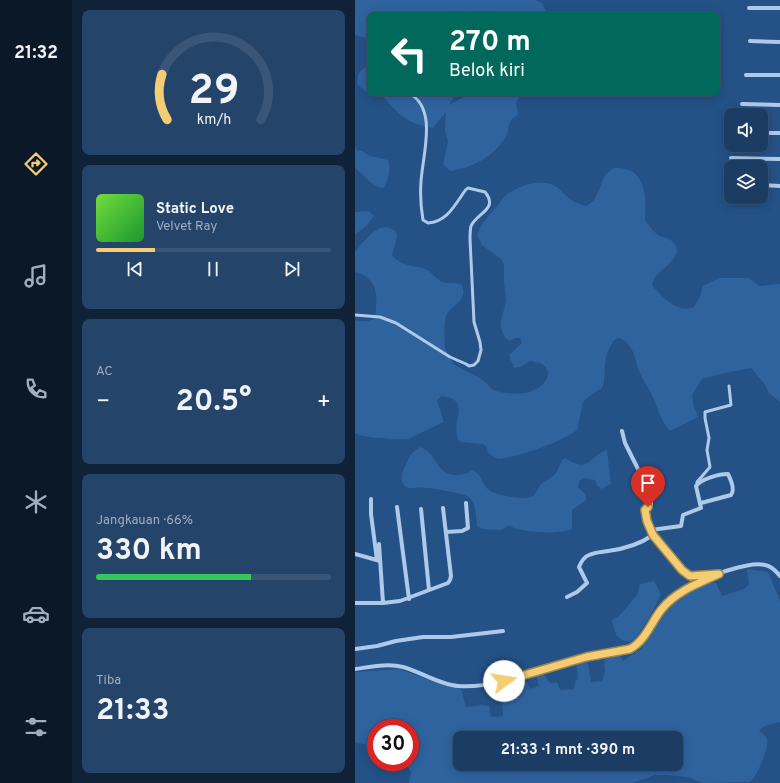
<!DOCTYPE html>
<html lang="id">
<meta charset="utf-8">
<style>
:root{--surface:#1b3d64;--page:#24446a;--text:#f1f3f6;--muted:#a0aebf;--line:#395678;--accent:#f3cc73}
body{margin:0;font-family:Overpass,sans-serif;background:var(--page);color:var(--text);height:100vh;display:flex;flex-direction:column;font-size:15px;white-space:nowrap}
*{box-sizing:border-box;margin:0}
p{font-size:13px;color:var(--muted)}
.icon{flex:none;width:22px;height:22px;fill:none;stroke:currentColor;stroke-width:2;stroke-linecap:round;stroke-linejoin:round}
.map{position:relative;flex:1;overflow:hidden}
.side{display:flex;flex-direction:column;gap:10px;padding:10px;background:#0f2237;width:283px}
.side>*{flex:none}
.hud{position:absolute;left:12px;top:12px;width:353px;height:84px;border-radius:8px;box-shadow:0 2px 10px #0003,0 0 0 1px var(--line);background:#00695c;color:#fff;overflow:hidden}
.buttons{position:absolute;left:369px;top:108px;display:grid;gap:8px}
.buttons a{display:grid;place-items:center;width:44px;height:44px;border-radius:8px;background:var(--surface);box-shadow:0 2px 10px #0003,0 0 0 1px var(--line);font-size:20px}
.speed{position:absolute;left:12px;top:719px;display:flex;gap:8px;font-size:20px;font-weight:700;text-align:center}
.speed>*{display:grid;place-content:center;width:52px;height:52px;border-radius:50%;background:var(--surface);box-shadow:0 2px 10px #0003,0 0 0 1px var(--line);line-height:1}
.speed .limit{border:6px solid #d22;background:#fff;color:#111}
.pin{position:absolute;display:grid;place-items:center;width:34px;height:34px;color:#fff;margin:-41px -17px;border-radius:50% 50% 50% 0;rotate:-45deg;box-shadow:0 0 4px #0007}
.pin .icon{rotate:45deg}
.me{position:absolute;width:44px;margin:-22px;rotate:76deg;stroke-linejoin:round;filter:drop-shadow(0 0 3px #0008)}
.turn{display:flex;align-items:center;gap:14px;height:84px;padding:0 16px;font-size:18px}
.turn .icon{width:52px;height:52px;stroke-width:2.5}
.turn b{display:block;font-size:28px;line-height:34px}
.big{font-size:30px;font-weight:700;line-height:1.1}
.side .widget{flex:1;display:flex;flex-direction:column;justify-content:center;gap:6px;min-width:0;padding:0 14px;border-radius:8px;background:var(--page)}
.side .dial{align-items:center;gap:0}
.dial svg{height:104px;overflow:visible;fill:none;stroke:var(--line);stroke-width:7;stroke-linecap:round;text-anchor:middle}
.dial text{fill:var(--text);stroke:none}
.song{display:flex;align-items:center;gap:12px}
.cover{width:48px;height:48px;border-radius:6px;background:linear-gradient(135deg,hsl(100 70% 55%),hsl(130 70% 35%))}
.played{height:4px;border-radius:2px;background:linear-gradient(90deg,var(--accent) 25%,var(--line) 25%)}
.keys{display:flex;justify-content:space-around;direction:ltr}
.heat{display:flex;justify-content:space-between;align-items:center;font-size:22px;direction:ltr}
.charge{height:6px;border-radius:3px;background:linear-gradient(90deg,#34c759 66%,var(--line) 0)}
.trip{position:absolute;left:98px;top:731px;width:230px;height:40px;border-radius:8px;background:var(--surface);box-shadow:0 2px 10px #0003,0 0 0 1px var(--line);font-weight:700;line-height:40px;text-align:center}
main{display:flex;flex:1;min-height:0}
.dock{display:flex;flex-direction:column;width:72px;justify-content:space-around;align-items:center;background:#0b1828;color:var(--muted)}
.dock .icon{width:28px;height:28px}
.dock .active{color:var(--accent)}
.dock b{font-size:18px;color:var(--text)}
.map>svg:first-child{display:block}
.green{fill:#2f639e;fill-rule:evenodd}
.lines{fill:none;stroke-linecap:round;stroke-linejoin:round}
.lane{stroke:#afcae9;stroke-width:3}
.street{stroke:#afcae9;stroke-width:4}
.route-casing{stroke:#9e854b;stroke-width:10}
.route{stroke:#f3cc73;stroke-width:7}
</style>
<main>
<nav class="dock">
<b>21:32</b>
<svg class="icon active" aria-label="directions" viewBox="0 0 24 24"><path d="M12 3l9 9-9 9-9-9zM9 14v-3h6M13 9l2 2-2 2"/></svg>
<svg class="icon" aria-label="music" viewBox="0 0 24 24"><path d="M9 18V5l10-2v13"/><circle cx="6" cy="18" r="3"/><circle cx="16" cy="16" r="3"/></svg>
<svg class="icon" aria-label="phone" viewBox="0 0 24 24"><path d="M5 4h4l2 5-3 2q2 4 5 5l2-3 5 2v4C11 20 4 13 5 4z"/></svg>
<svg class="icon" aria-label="climate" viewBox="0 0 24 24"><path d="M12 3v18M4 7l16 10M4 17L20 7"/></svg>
<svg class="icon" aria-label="car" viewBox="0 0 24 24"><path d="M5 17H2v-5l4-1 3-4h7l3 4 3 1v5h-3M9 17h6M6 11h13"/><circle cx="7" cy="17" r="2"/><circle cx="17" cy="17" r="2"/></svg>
<svg class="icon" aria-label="filters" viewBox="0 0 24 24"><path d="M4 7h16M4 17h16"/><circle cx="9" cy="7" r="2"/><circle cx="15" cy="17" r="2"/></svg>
</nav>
<section class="side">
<div class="widget dial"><svg viewBox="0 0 100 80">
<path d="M14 69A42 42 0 1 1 86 69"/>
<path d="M14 69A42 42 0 0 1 10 34" stroke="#f3cc73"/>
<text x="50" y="56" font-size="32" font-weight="700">29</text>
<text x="50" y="72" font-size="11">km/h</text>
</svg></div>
<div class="widget">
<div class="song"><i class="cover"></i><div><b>Static Love</b><p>Velvet Ray</p></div></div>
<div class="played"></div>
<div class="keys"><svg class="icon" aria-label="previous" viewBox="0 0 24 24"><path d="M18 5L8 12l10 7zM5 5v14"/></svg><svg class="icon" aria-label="pause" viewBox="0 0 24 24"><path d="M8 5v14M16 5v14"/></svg><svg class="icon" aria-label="next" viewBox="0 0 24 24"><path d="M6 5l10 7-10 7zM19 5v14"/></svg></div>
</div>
<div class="widget"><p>AC</p>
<div class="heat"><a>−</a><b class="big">20.5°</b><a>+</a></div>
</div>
<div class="widget"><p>Jangkauan · 66%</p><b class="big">330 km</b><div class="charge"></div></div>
<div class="widget"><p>Tiba</p><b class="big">21:33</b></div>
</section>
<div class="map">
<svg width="425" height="783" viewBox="0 0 425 783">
<rect width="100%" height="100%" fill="#245186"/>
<path class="green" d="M0,0H180L187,3L193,15H15L14,39L0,35Z
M15,64V92L10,91L2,84C3,72 5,71 15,64Z
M21,93H101L94,105L116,93H166L161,103L163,114C160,117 156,119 155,123C153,128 153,133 150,138C138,157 117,168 95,171L88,164L93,141L90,131L91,112L78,128C49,123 45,114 25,94Z
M0,146L2,150L7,151L15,156L33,160C36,169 34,180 28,188C16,187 10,175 0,168Z
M260,168C291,166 292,197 290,220C294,225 299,233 305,236C309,238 315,238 318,242C332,257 303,270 299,279C298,281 298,283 297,285C307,297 323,314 339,307L345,296L348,286L364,278H394L404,286L425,284V402L414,393L409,383L396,368L365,374L347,379L337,395L339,407L343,417L315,431C305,420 303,408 297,395C293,387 287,379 284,371C279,357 279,344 264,338L259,340L252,353L250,364L249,382L247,388L237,394L228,402L222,430C207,442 163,457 143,459L133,453L132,447L128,444L105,442C92,425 120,399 86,396L82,400L89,422C87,423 55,438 53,439C42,440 8,438 0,433V321C5,321 15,323 19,318C21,316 21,310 21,306C23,288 18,277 0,272V252C10,241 25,217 41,232L42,237L37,255C47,268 62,264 74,271C78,274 82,280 87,282C92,284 100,282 106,284C115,301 97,303 91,316C89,322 89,341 90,347C91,351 95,359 98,363C100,366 120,375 125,378C131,381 136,390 141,391C151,394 167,395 177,391C188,387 201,373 187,364C184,362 178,362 175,361L165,367L159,368L154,355L167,343L165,338H160L155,341L150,338L146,328V322L151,300L149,282V264L146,259L127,245L122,235L127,224L151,195C164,185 187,177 202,187C206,190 209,195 214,198C218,202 225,204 231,206C236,203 240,200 242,194C248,184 247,173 260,168Z
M14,211L19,216L12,225L0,235V212Z
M65,447C83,453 80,474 100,475C108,475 111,474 118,470C127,475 127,485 135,491C143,495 173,502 179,495C182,492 183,487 186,484C191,480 197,478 201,473C205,467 204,462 210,458C214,460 218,463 223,464C234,468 241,452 252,450L256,484L246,489L242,485L240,480L229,478L224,481L223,487L231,495V500L217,510V529C202,535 166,533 153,525L147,530L127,529L122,526C121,517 121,503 114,497C110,494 78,488 71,488C63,486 50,493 47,481C46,476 47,473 49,469C55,457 53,455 65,447Z
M392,569L413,572L425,601V722L410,726L404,730C406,733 411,736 412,739C415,747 401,778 395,782L347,783L333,777L311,775H300L277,783H54L56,772L53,767L40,762H55V728H21V751L13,745L0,742V672L44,669L91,686L106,689L111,707L127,705L134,706L136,717L148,716L147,694L157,691L158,686L172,682L175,689L184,686L181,674L188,672L193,681L196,683L202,682L205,690L219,689L220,681L223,679L221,662L232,658L236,682L247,681L250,672L249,660L264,655L268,661L287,648L291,637L316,604L349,583H361L367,596L389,589L394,585ZM105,738H321V764H105Z
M299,581L306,594C300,607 287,634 275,642C261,640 260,633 257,620L264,616L282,595L285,584Z"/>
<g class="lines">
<path class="lane" d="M0,315L25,317L41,323L95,357L111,364L114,366L119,365L123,361L126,350L125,342L119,322L115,239C115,235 115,230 116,226C122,213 144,209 130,192L113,188C109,190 108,194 105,198C97,210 89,222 73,223L68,220C66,208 65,194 66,182C67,157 84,107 53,93
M342,485V482L355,467L352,450L354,438L350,418V412L376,405L374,386"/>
<path class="street" d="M394,8H425
M395,41L425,42
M391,75H425
M387,104L425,105
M406,133H425
M376,158L425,159
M371,184H376
M406,185L425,186
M267,431L270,443L285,473L296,501V505L290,510L292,521L296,531
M16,499V514L22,560
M42,507L54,599
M66,509L74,590
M296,530L326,526L328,515L346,508L341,486C346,479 364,474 373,474C376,480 380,490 376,495L346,503
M91,532L107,531L113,528L111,503
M24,544L28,603
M0,554L25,561
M212,597L222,592L232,583L224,567C226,562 229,557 234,555C240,552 247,552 253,551C269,549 285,544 298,535L327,570L335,576L357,575
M0,603H28L45,601L93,583L95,580L96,576L88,508
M0,649L22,646L41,641L68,637H96L148,631
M0,669C15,667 33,663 48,667C66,672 85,685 103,686C143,689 191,667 230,657C245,654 261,654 275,649C292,640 298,617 312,604C319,597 330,589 339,584C353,576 395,561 410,565C416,566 421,571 425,576"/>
</g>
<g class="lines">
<defs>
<path id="route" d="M149,681L231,657L275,649C290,641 296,623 306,610C320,592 343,583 364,574L335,576L327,570L298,535L292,521L290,510L293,507"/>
</defs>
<use href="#route" class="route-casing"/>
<use href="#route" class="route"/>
</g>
</svg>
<div class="buttons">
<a><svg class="icon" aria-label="sound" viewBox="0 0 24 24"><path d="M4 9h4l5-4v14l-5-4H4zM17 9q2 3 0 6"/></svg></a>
<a><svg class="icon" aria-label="layers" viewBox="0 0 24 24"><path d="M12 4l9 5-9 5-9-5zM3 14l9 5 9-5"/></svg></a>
</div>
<div class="speed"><div class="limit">30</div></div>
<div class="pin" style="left:293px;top:507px;background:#d93025"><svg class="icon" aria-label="arrive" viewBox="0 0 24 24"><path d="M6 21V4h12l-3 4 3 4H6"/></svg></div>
<svg class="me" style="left:149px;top:681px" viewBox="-20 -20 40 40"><circle r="19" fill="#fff"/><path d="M0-13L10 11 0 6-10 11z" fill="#f3cc73"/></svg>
<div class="trip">21:33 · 1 mnt · 390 m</div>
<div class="hud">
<div class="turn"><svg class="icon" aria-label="left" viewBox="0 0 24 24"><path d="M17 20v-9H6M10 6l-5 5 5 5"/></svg><div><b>270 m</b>Belok kiri</div></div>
</div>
</div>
</main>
